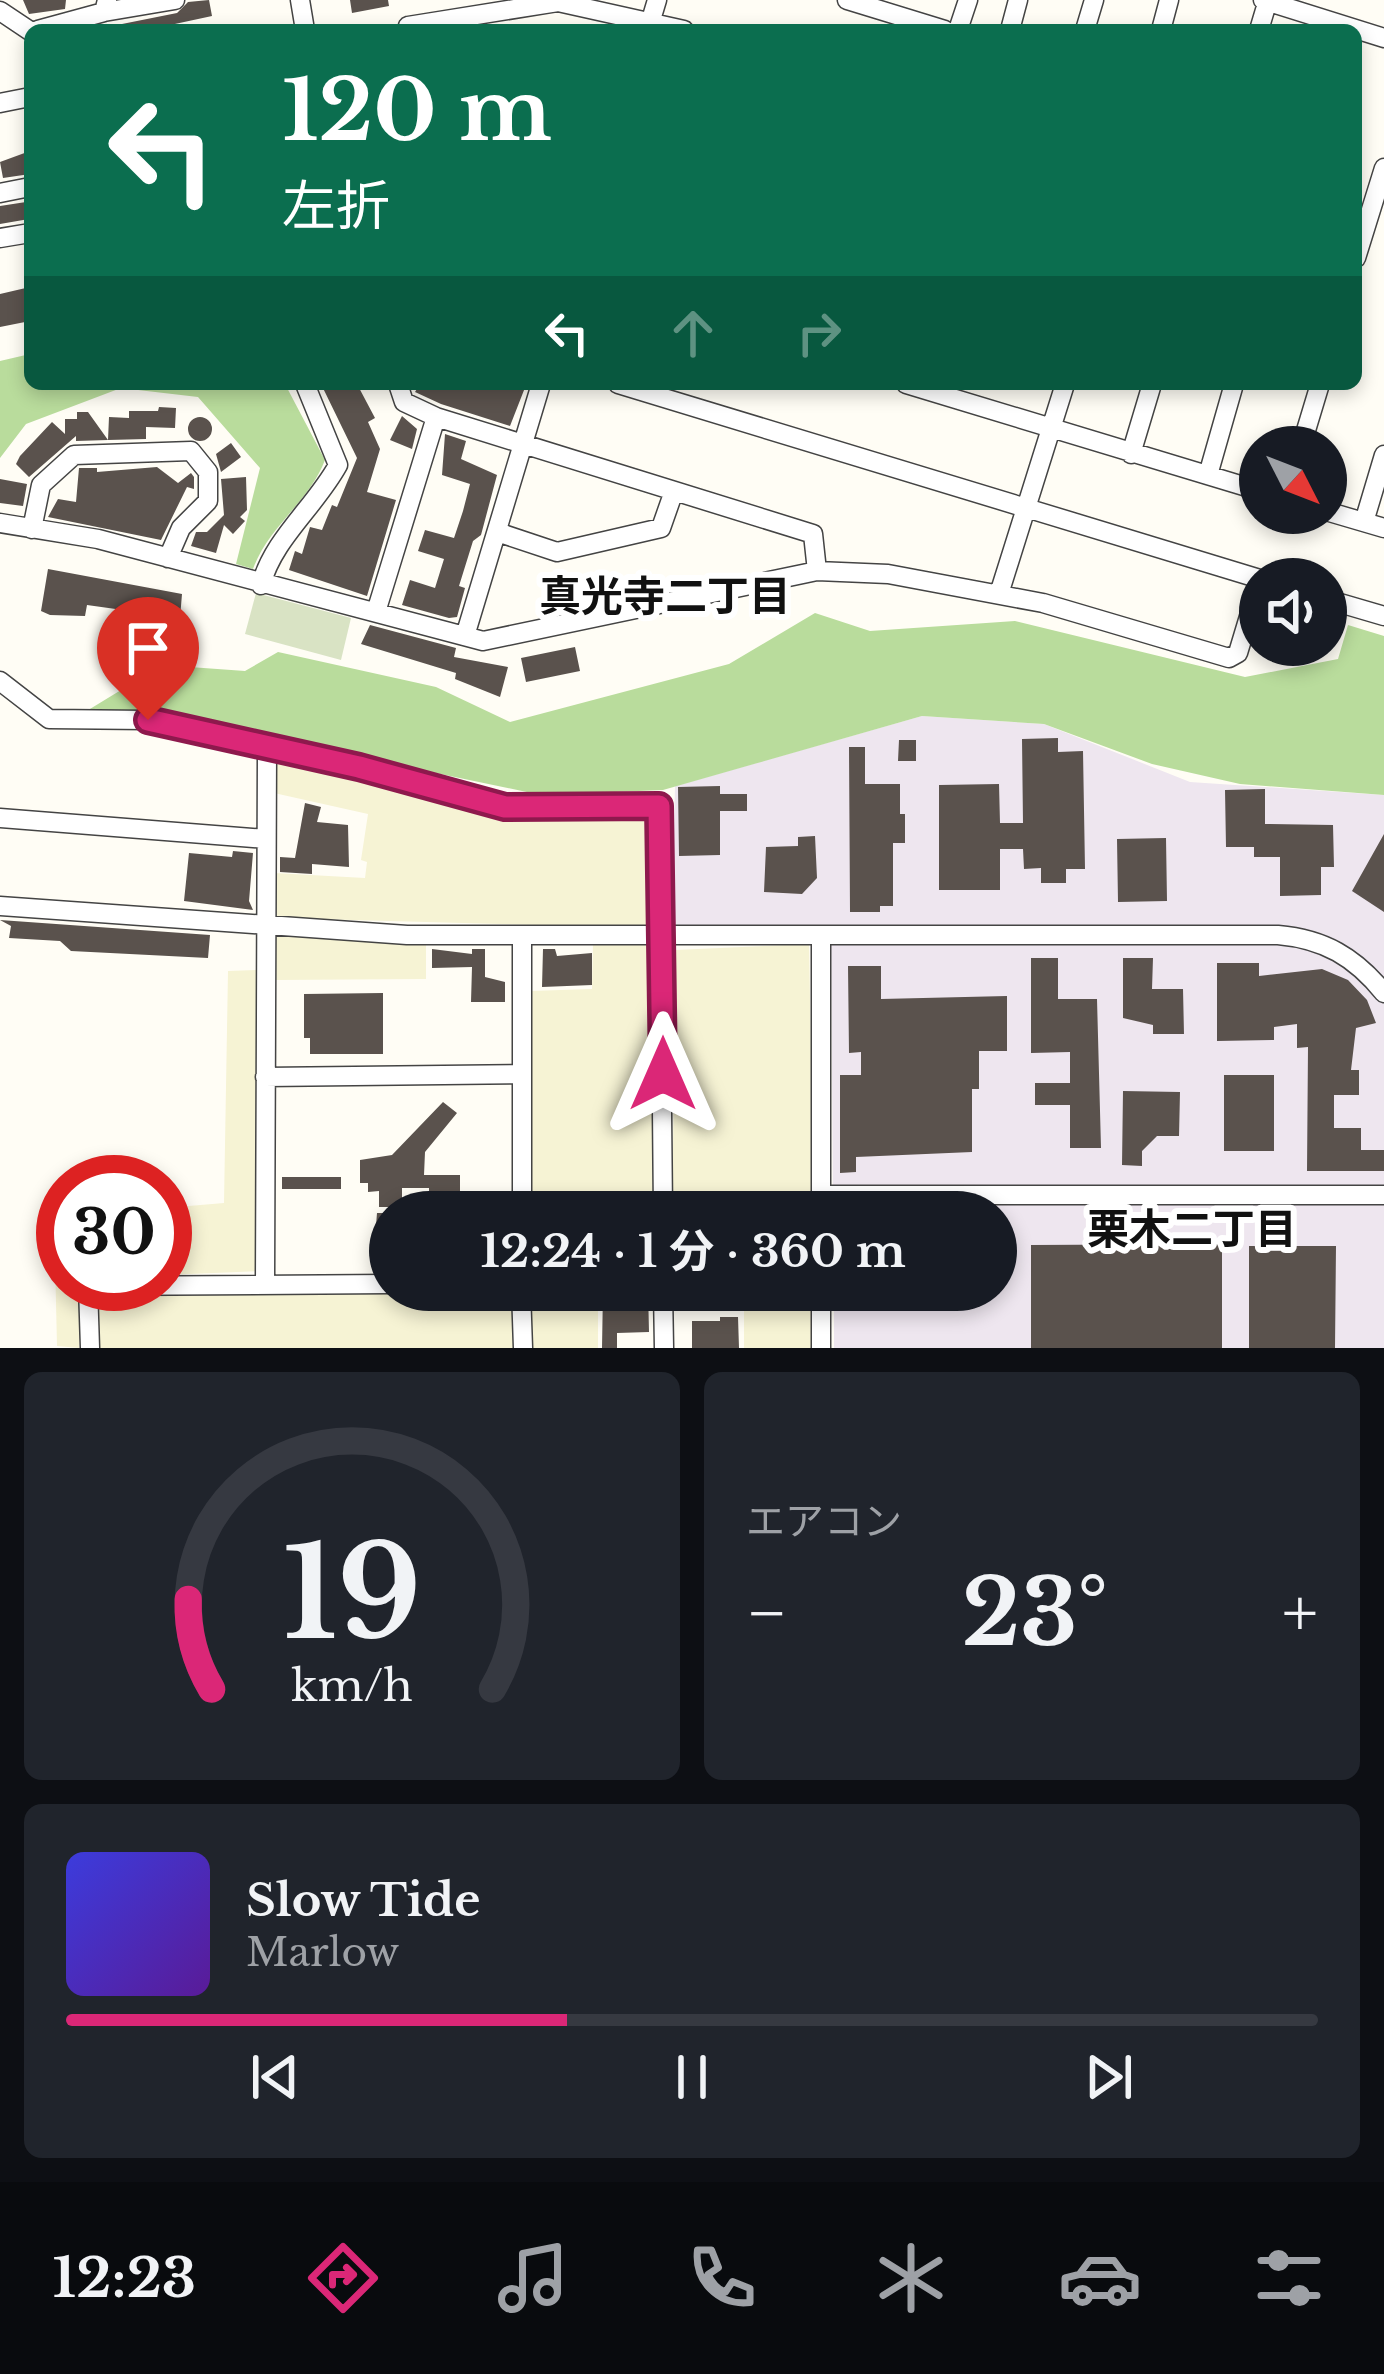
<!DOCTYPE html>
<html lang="ja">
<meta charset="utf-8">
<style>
:root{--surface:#171b24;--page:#20242c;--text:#f1f3f6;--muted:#9ea1a6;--line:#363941;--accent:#db2777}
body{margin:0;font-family:"Libre Baskerville","Noto Sans JP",serif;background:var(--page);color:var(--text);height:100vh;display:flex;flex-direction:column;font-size:45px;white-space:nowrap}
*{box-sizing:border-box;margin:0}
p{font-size:39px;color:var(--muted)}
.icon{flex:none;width:66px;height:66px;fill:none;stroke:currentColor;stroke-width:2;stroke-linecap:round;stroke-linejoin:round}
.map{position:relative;height:1348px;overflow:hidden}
.details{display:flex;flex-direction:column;gap:24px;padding:24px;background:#0d0f14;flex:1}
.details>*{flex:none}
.hud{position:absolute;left:24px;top:24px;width:1338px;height:366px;border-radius:18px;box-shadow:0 6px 18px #0003;background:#0b6e4f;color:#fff;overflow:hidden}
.needle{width:78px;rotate:132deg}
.fabs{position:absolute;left:1239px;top:426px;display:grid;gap:24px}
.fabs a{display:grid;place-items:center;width:108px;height:108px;border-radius:50%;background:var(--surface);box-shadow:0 6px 18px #0003;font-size:60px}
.speed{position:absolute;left:36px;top:1155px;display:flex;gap:24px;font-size:60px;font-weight:700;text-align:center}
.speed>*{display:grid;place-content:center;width:156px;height:156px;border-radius:50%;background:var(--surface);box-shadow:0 6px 18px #0003;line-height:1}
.speed .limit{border:18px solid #d22;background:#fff;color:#111}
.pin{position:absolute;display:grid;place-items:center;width:102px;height:102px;color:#fff;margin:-123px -51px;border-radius:50% 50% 50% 0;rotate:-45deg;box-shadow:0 0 12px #0007}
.pin .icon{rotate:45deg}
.me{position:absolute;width:132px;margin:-66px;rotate:0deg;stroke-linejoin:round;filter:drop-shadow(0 0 9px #0008)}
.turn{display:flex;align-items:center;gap:42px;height:252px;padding:0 60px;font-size:54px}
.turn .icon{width:156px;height:156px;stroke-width:2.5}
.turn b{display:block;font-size:84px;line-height:102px}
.lanes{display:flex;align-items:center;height:114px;padding:0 60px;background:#0003;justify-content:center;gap:60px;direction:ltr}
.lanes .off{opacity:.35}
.big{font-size:90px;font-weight:700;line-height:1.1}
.details .tile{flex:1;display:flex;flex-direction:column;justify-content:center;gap:18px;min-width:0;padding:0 42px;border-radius:18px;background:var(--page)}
.details .dial{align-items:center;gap:0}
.dial svg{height:312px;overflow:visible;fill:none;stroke:var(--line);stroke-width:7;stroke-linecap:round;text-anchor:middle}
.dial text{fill:var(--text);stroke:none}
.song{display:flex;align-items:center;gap:36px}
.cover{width:144px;height:144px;border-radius:18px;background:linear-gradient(135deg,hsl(240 70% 55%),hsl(270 70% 35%))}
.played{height:12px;border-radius:6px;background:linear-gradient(90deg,var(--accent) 40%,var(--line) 40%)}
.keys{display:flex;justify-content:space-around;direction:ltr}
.heat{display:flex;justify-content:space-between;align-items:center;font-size:66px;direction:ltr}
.details .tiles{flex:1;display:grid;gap:24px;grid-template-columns:1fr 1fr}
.tile:last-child{grid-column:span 2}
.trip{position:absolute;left:369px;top:1191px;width:648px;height:120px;border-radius:60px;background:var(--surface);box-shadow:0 6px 18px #0003;font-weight:700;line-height:120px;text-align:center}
.tabs{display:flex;height:192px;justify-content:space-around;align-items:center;background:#090b0e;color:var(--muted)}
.tabs .icon{width:84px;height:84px}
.tabs .on{color:var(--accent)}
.tabs b{font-size:54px;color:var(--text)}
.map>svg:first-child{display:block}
.industrial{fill:#eee6ef}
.farmland{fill:#f6f3d4}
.forest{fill:#b9dc9c}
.cemetery{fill:#d9e3c4}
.building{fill:#5a524d}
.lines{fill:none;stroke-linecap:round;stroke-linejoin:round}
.minor-casing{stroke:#444;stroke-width:21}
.minor{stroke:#fff;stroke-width:18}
.route-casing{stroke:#8e194d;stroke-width:30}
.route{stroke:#db2777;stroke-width:21}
.labels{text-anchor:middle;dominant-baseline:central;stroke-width:12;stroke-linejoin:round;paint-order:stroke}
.neighbourhood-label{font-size:42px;font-weight:bold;fill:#111;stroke:#fff}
</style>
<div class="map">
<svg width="1384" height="1348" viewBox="0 0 1384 1348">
<rect width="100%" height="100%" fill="#fffdf5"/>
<path class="industrial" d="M922,716L1044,724L1190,782L1384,795V1348H834V1290H996V1212H833L831,927H672L675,786Z"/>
<path class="farmland" d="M278,759L500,815L647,814L652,817L656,922L649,928L277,918L274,873L365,878L367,862L361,860L368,814L274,793L272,765Z
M280,934L426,942V979L275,980L274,939Z
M593,943H651L653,950L656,1212H529L530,991L592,989Z
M809,944L814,1212H672L676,950Z
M256,970L259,1271L165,1275V1208L224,1203L228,971Z
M54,1216H63V1284H82L79,1348L57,1346Z
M512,1290L513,1348H96L95,1293Z
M529,1290H598V1348H529Z
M671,1290H814V1348H744V1311L671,1309Z"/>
<path class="forest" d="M30,354V384H285L325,460C309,502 268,527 253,569L236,564L260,468L198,397L121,388L26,424L0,458V361Z
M815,613L870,631L1015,621L1245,677L1338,659L1348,625L1384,636V795L1240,784L1152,764L1044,724L922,716L663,790L541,795L153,714L85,712L162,665L245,671L278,652L436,687L510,722L729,664Z"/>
<path class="cemetery" d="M256,593L351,618L341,660L245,634Z"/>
<path class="building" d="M23,0H66L65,9L29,14Z
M209,0L212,16L147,30H92L177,13L188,2Z
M350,0H388L389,6L352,13Z
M30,151V174L3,178L0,162Z
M26,202L29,219L0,224V206Z
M30,287V321L0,327V294Z
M321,384H357L375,418L368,422L380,449L367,492L396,500L367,596L289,570L295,551L302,554L310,527L322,530L332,505L337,507L357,458Z
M420,384H522L526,385L510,426L441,404L415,392Z
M159,407L176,408L175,428L146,427V439L108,440L109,417L129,418V411H158Z
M77,412H88L108,440L76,441V436L29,477L16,464L20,456L52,422L65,434V419H77Z
M402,416L417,429L412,449L390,440Z
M188 429a12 12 0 1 1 24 0a12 12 0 1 1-24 0Z
M445,434L466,441L461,459L497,475L481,535L473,541L459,586L465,588L457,617L449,618L402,605L410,580L435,588L444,559L418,551L425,530L454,538L463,511L470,484L442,475Z
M231,443L241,457L221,472L216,454Z
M157,467L178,483L191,473L194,477V489L187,487L161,540L48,517L58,499L76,502L79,468H97V472Z
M246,477L247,510L240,517L245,521L233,534L224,525L216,553L191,546L196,532H207L224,515L221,479Z
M0,479L27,484L23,506L0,503Z
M48,569L182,594L180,618L87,605L85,616L50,615L41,611Z
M370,625L456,648L454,657L508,667L500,697L455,679L456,673L361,644Z
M575,647L580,671L526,682L521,658Z
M1058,738V752L1083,751L1085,869H1066V883H1041V868L1024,869L1023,849H1000V890H939V785L999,784L1000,823H1023L1022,739Z
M899,740H916V761H898Z
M849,747H865V784H900V814H905V843H893V906H880V912H850Z
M720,786V794H747V811H720V855L679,856L678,787Z
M1265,789V824L1333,825L1334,867H1321V895L1280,896V857H1254V847H1226L1225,790Z
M305,803L321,807L317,822L348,825L349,867L312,864V874L280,872V857L295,858Z
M1384,834V912L1352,891Z
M815,836L817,878L802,894L764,892L766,847L798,846V837Z
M1166,838L1167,901L1118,902L1117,839Z
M233,851L253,853L249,901L253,910L184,901L189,853L232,857Z
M0,920L210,935L208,958L71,951L60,941L9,938L11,926Z
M432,949L472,954V949H485V977L505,982V1002H471L472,967L432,968Z
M543,949H555L557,956L592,953V985L542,987Z
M1031,958H1058V999H1097L1101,1148H1070V1105H1035V1083H1070V1052L1031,1053Z
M1123,958H1153L1152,989H1183L1184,1034H1153V1025L1123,1018Z
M1217,963H1259V976L1322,969L1348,980L1367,1000L1376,1023L1356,1028L1351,1070H1359V1095H1334V1128H1361V1150H1384V1171H1307L1308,1047L1297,1048V1024L1274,1027V1040L1217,1041Z
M848,966H881V999L1007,996V1051H979V1089H972V1152L856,1157V1172L840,1173V1075H861V1052L849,1053Z
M383,993V1054H310V1038H304V994Z
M1224,1075H1274V1151H1224Z
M1123,1091L1180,1092L1179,1136H1157L1142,1151V1166L1122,1165Z
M443,1102L457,1113L425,1152L424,1175H460V1195L503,1196V1210L429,1207V1188H402V1207H379V1191L368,1192V1183H360V1160L392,1155Z
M282,1177H341V1189H282Z
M377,1213H390V1250L374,1251Z
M1222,1244V1348H1031V1245Z
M1249,1246H1336L1335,1348H1249Z
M603,1290H648L649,1332L617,1333V1348H602Z
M720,1317H738L739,1348H692V1321H720Z"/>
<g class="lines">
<defs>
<path id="minor" d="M300,0L305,30
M847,0L945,30
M1263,0L1384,38
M0,11L30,31
M104,12L175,0
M38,30L104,12L107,0
M409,30L408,26L558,2L684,30
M648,30L657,0
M958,30L968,0
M1010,30L1018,0
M1085,30L1094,0
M1161,30L1169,0
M1259,30L1268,0
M0,103L30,97
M0,193L30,187
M0,238L30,233
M1356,258L1384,168
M398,384L404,402L436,417L813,534L817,571
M618,384L1260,579
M906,384L1260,491
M1301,447L1320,384
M1131,454L1152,384
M1208,475L1234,384
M1326,511L1384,528
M1364,522L1384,455
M0,523L98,539L483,641L817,571L888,574L1043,603L1229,658L1238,653L1260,580
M32,529L41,485L74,455L191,451L208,472V501L181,528L168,558
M497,532L557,552L661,528L674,491
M261,585C273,539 315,507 338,465L305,384
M999,594L1065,384
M1326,599L1384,616
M376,612L436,417
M465,636L541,384
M0,681L49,719L147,720L359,767L505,807L659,805L663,1212
M0,818L266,839
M0,906L407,935H1278C1324,939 1355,957 1384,993
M265,1077L522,1074
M821,1195H1384
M522,1212V935
M821,1212V938
M265,1285L267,751
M521,1290L523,1348
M663,1290L664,1348
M90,1348L88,1286L390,1284
M821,1348V1290"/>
</defs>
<use href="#minor" class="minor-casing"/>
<use href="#minor" class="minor"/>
</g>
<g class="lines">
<defs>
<path id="route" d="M148,720L359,767L505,807L659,806L663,1074"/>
</defs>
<use href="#route" class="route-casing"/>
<use href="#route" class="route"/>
</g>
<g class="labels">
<g class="neighbourhood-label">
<text x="665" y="596">真光寺二丁目</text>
<text x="1192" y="1229">栗木二丁目</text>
</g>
</g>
</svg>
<div class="fabs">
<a><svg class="needle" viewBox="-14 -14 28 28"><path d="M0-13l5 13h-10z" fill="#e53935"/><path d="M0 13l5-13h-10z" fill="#9ea1a6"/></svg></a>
<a><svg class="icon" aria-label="sound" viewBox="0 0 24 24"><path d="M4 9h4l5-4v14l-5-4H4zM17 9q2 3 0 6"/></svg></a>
</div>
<div class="speed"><div class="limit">30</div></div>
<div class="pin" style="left:148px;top:720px;background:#d93025"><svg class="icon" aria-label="arrive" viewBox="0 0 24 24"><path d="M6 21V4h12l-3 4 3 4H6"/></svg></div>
<svg class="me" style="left:663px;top:1074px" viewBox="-20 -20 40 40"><path d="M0-17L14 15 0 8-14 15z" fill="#db2777" stroke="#fff" stroke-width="4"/></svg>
<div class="trip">12:24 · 1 分 · 360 m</div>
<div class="hud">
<div class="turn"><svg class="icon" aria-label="left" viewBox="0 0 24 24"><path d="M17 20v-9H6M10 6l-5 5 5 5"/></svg><div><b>120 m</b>左折</div></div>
<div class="lanes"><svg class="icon" aria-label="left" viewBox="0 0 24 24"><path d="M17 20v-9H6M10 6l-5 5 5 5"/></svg><svg class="icon off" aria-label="ahead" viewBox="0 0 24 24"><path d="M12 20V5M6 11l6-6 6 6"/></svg><svg class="icon off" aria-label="right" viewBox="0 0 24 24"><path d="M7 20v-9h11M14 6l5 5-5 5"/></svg></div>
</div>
</div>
<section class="details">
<div class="tiles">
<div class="tile dial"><svg viewBox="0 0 100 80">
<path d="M14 69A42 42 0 1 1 86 69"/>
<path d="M14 69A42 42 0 0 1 8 46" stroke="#db2777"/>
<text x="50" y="56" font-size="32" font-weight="700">19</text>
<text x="50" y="72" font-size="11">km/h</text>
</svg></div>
<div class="tile"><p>エアコン</p>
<div class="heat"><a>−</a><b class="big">23°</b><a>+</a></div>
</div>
<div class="tile">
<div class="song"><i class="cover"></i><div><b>Slow Tide</b><p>Marlow</p></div></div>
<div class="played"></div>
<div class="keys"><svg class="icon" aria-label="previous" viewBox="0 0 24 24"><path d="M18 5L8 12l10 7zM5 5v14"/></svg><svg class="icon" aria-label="pause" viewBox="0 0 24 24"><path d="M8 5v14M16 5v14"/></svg><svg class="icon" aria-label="next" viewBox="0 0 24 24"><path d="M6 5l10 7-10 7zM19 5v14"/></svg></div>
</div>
</div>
</section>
<nav class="tabs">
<b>12:23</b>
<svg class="icon on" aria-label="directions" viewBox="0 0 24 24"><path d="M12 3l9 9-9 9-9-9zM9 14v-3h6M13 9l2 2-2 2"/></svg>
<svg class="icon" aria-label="music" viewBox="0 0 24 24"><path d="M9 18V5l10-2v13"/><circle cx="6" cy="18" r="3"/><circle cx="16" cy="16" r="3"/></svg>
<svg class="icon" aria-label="phone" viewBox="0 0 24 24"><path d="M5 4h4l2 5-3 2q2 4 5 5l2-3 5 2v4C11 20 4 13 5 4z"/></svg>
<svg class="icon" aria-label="climate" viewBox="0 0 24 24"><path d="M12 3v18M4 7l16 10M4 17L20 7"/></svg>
<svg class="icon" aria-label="car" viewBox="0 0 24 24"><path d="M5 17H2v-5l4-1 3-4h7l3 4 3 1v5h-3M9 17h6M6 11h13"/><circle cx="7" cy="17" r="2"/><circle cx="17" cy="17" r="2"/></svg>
<svg class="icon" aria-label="filters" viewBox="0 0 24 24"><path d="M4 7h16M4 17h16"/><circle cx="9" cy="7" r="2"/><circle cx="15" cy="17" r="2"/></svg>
</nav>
